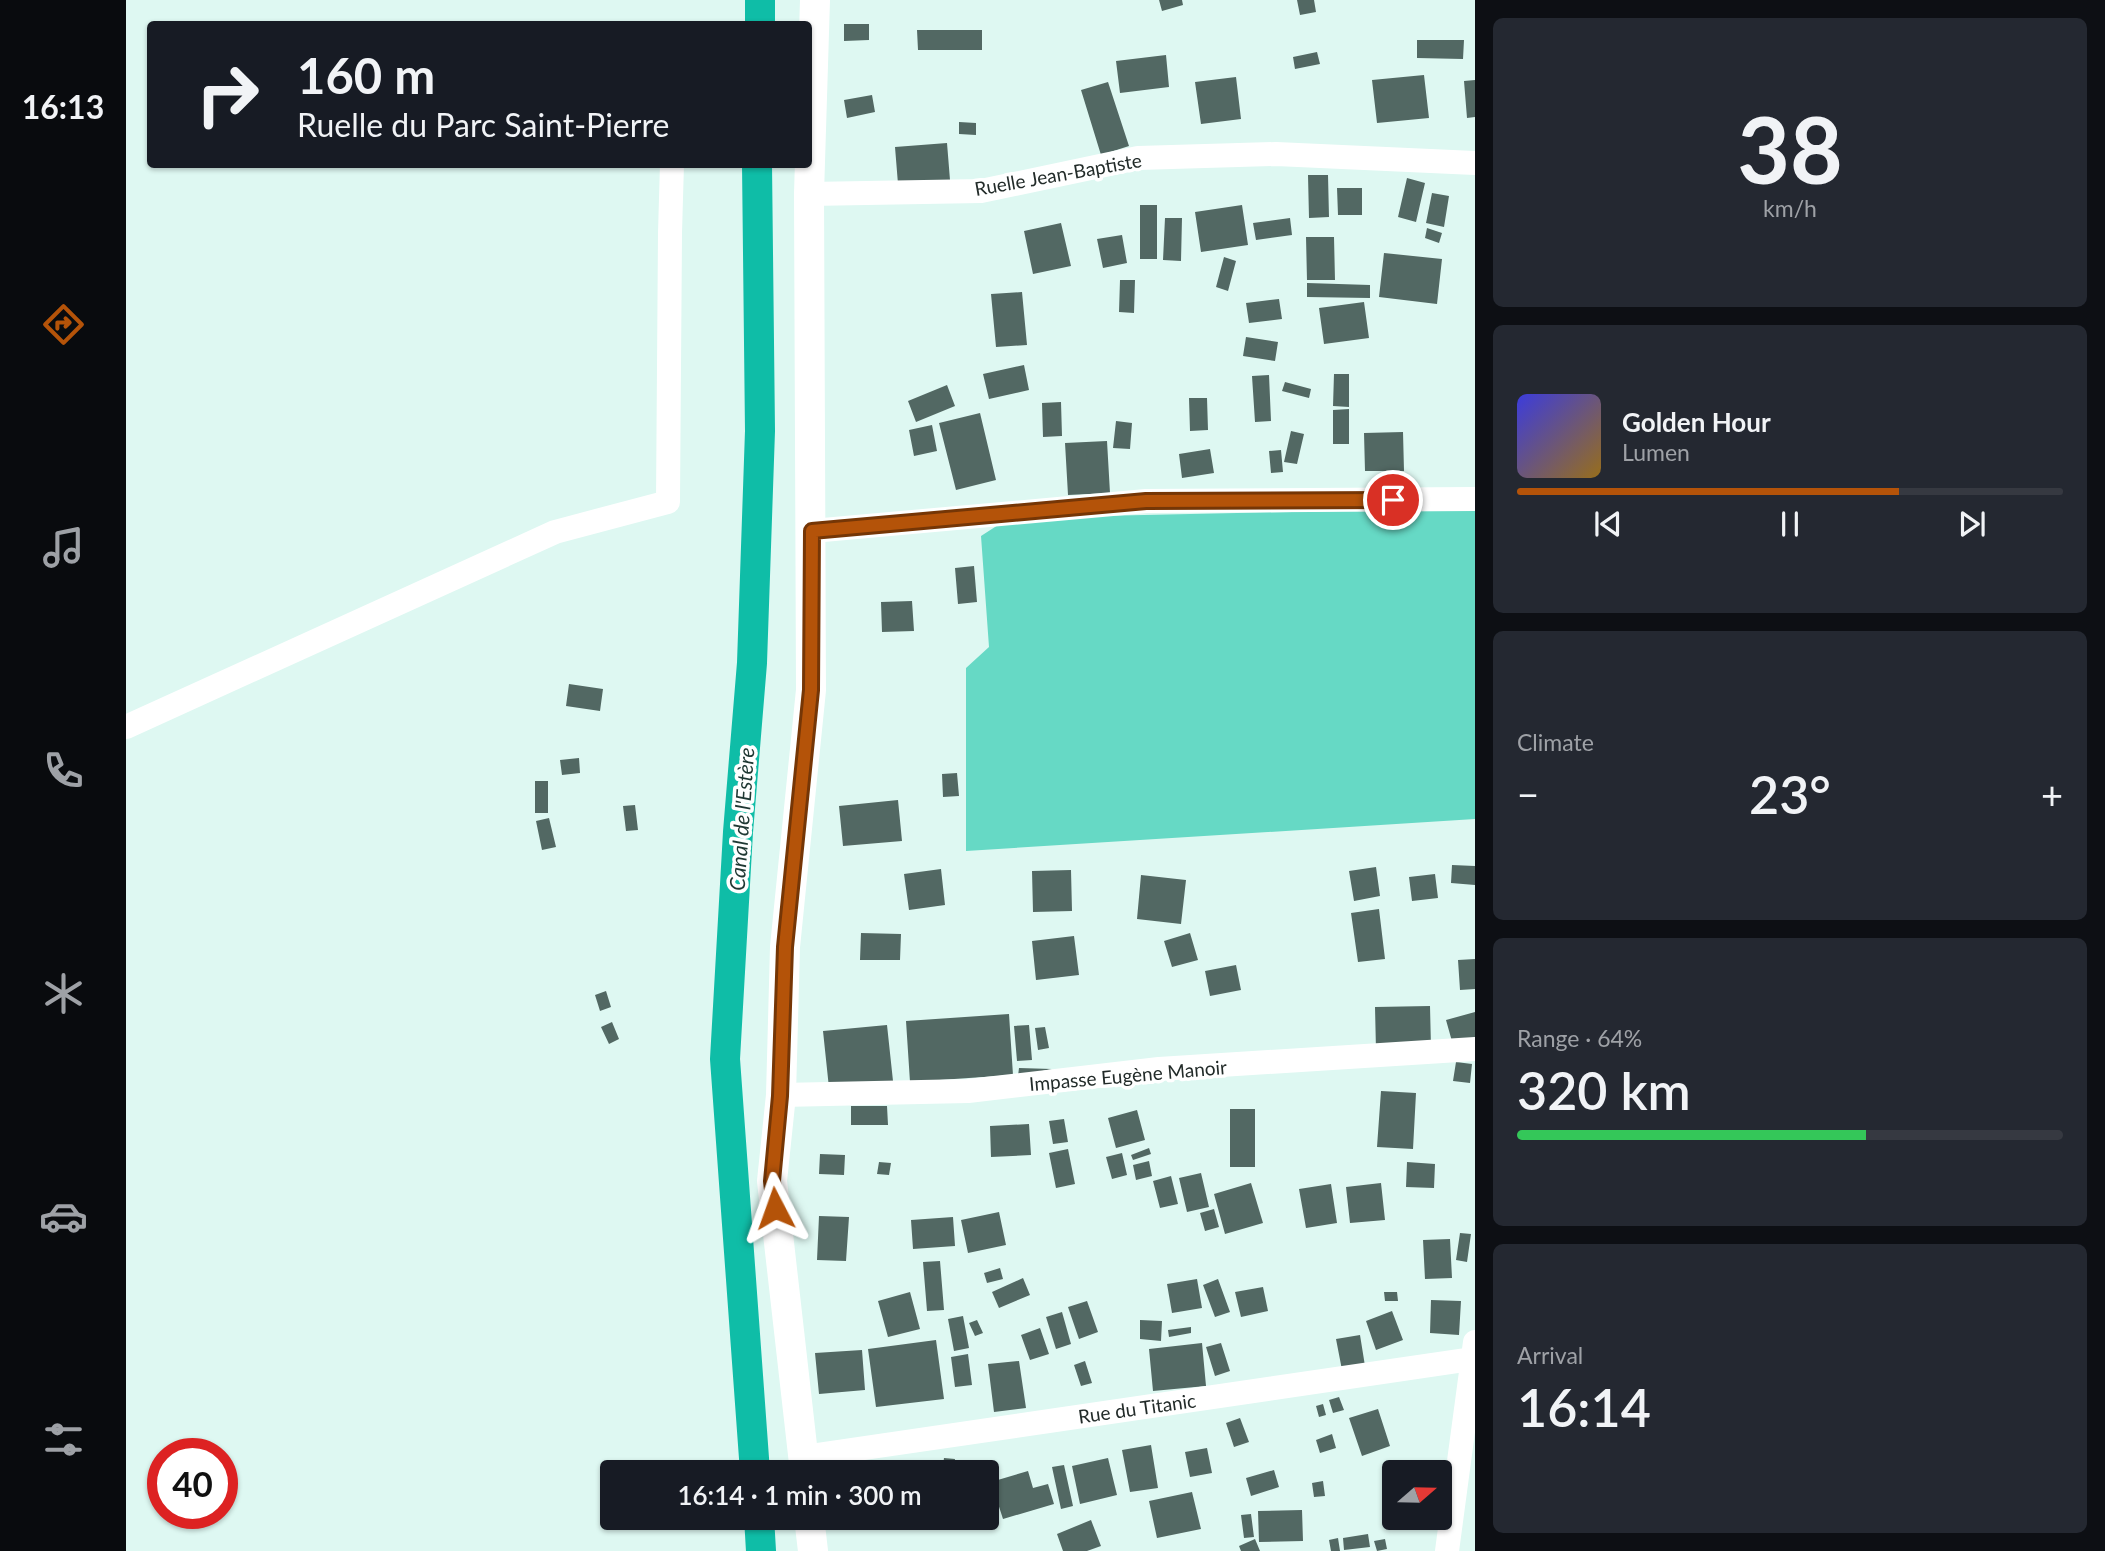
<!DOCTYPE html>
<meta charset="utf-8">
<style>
:root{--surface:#171b24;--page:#242831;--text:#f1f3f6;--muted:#9ea1a6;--line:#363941;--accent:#b45309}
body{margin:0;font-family:Lato,sans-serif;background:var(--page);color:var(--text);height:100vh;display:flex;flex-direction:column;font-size:26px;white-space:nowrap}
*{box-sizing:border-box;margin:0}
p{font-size:23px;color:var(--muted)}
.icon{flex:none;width:38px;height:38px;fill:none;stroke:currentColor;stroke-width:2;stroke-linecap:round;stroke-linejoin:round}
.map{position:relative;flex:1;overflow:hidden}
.side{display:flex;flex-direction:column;gap:18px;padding:18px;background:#0d0f14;width:630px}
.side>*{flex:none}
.banner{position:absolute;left:21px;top:21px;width:665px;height:147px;border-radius:7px;box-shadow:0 2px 5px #0004;background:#171b24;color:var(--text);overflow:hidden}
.needle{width:46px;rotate:70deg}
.fabs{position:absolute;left:1256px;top:1460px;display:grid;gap:14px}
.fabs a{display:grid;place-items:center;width:70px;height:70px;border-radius:7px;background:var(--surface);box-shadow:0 2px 5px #0004;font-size:35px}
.speed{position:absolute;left:21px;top:1438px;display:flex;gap:14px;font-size:35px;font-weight:700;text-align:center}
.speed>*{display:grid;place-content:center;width:91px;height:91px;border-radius:50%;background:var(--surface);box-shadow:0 2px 5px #0004;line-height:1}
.speed .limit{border:10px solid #d22;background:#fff;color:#111}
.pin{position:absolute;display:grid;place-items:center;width:60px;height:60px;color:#fff;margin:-30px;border:4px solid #fff;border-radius:50%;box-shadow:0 2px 7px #0007}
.me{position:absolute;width:77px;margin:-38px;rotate:356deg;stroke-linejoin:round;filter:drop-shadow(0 0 5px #0008)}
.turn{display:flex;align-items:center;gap:24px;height:147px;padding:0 35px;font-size:32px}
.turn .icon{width:91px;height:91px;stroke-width:2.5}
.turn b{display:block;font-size:49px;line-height:60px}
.big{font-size:52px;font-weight:600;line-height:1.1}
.side .widget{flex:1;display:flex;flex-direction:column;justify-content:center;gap:10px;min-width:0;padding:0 24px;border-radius:10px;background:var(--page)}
.side .dial{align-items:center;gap:0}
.dial b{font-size:91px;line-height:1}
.song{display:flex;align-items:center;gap:21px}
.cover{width:84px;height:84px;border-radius:10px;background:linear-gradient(135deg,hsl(240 70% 55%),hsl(40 70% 35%))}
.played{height:7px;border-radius:4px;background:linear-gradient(90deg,var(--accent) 70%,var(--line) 70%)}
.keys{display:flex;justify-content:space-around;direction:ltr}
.heat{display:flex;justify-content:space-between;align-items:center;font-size:38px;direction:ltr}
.charge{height:10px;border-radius:5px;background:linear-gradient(90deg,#34c759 64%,var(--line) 0)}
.trip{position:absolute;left:474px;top:1460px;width:399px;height:70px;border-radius:7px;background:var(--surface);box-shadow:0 2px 5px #0004;font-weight:600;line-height:70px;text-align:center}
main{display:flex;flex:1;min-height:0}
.tabs{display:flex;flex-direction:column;width:126px;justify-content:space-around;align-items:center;background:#090b0e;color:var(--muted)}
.tabs .icon{width:49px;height:49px}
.tabs .selected{color:var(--accent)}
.tabs b{font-size:32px;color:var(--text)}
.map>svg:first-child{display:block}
.green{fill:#66d9c5}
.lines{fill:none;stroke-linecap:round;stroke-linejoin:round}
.canal{stroke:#0fbda7;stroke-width:30}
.building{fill:#526863}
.minor{stroke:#fff;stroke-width:24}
.tertiary{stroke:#fff;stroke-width:30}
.route-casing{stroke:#753606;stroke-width:18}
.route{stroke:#b45309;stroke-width:12}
.labels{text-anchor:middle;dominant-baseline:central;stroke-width:7;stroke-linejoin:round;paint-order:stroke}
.street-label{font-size:19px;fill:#222b29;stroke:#fff}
.water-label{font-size:21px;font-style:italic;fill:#1f3833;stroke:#fff}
</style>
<main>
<nav class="tabs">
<b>16:13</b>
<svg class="icon selected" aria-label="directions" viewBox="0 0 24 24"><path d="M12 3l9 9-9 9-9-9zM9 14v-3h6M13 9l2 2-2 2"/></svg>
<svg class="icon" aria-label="music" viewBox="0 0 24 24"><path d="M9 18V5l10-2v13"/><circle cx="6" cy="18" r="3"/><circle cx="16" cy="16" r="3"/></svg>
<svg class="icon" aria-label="phone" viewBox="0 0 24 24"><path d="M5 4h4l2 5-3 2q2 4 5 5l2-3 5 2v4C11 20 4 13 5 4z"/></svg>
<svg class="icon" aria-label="climate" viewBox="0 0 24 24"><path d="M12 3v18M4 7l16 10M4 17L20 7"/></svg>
<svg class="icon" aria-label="car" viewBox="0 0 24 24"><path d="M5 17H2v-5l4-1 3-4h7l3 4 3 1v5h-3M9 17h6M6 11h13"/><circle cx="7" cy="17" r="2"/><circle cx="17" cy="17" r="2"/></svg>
<svg class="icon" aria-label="filters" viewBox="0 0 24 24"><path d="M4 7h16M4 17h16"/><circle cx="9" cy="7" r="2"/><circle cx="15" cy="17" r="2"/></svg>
</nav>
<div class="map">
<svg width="1349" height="1551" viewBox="0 0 1349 1551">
<rect width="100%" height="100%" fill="#def8f2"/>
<path class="green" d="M1349,508V819L840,851V668L863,647L855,536L883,518Z"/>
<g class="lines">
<path class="canal" d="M634,24V0
M629,1472L599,1059L612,832L626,663L634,431L631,164
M633,1517L635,1551"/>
</g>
<path class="building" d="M1033,0H1056L1057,5L1036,11Z
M1171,0H1188L1190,12L1174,15Z
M718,24H743V40L718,41Z
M791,30H856V50H792Z
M1291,40H1338L1337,59L1291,58Z
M1191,52L1194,64L1169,69L1167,57Z
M1040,55L1043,87L994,93L990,61Z
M1298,75L1303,118L1251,123L1246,80Z
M1110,77L1115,119L1075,124L1069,82Z
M1349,80V117L1341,118L1338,81Z
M982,82L1003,146L975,155L955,90Z
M746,95L749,112L721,118L718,100Z
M833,122L850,123V135L833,134Z
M821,143L824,180L772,184L769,147Z
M1182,175H1202L1203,217L1183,218Z
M1281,178L1299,183L1290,222L1272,217Z
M1211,188H1236V215H1212Z
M1306,193L1323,196L1318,227L1300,223Z
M1014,205H1031V259H1014Z
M1116,205L1122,245L1075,252L1069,212Z
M1039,218H1056L1055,261L1037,260Z
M1164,218L1166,235L1130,240L1127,223Z
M935,223L945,266L907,274L898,231Z
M1301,228L1316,233L1313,243L1299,238Z
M996,235L1001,263L977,268L971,239Z
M1180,237H1208L1209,280H1181Z
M1258,253L1316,259L1311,304L1253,297Z
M1098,257L1110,261L1102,291L1090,287Z
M994,280H1009L1008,313L993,312Z
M1181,283L1244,285V298L1181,297Z
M896,292L901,345L870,347L865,294Z
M1153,299L1156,319L1123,323L1120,303Z
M1238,302L1243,338L1198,344L1193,308Z
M1120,337L1152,342L1149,361L1117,356Z
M898,365L903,390L863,399L857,374Z
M1208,374H1223V407L1207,406Z
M1143,375L1145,421L1129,422L1126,376Z
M1159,382L1185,389L1183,398L1156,391Z
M821,385L829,406L790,422L782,401Z
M1063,398H1081L1082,430L1064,431Z
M935,402L936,436L917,437L916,403Z
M1223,409V444H1207V410Z
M854,413L870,480L830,490L813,423Z
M990,421L1006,423L1004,449L987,448Z
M806,425L811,451L788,456L783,430Z
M1165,431L1178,434L1171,464L1158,462Z
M1277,432L1278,471H1239L1238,433Z
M981,441L984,493L942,495L939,443Z
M1084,449L1088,473L1056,478L1053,454Z
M1155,450L1157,472L1145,473L1143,451Z
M848,566L851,602L832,604L829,568Z
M786,601L788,631L756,632L755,602Z
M443,684L477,689L474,711L440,706Z
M453,758L454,773L436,775L434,760Z
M831,773L833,796L817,797L816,774Z
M409,781H422V813H409Z
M772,800L776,841L717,846L713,806Z
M509,805L512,830L500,831L497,806Z
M423,818L430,847L416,850L410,821Z
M1326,865L1349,866V885L1325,883Z
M1250,867L1254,896L1228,901L1223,871Z
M815,869L819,905L783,910L778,874Z
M945,870L946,911L907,912L906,871Z
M1309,874L1312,898L1286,901L1283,877Z
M1015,875L1060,880L1055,924L1011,919Z
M1253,909L1259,959L1232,962L1225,913Z
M735,933L775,934L774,960H734Z
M1064,933L1072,960L1046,967L1038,941Z
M948,936L953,975L910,980L906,941Z
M1349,959V989L1334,990L1332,960Z
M1110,965L1115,990L1084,996L1079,971Z
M480,991L485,1007L474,1011L469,995Z
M1304,1006L1305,1048L1250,1050L1249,1007Z
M1349,1012V1039L1327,1045L1320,1020Z
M883,1014L887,1075L784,1082L780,1021Z
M486,1022L493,1039L483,1044L475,1027Z
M761,1025L767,1081L703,1088L697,1031Z
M903,1025L906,1060L891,1061L888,1026Z
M919,1027L923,1048L912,1050L909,1028Z
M1330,1062L1346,1064L1344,1083L1327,1081Z
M893,1068L926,1069L892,1076Z
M1255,1091L1290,1093L1287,1149L1251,1147Z
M725,1106H761L762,1125H725Z
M1104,1109H1129V1167H1104Z
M1011,1110L1019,1140L990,1148L982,1118Z
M938,1119L942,1142L927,1144L923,1121Z
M903,1124L905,1155L865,1157L864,1126Z
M1023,1148L1025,1154L1007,1160L1005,1155Z
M942,1149L949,1184L930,1188L923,1153Z
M996,1153L1001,1175L986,1179L980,1157Z
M694,1154L719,1155L718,1175L693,1174Z
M1023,1161L1026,1176L1010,1180L1007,1165Z
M753,1162L765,1163L763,1175L751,1174Z
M1281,1162L1309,1164L1308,1188L1280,1187Z
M1075,1173L1083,1207L1061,1212L1053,1178Z
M1045,1176L1052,1204L1034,1208L1027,1181Z
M1125,1183L1137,1223L1099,1234L1088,1194Z
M1255,1183L1259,1220L1224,1223L1220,1187Z
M1205,1184L1211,1223L1180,1228L1173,1189Z
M1088,1209L1093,1227L1079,1231L1074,1213Z
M873,1212L880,1245L842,1253L835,1220Z
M693,1216L723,1217L720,1261L691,1260Z
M827,1217L829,1246L787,1249L785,1220Z
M1334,1233L1345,1234L1341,1262L1330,1260Z
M1324,1239L1326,1278L1299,1279L1297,1240Z
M814,1261L818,1310L801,1311L797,1262Z
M874,1268L877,1279L861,1283L858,1273Z
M897,1278L904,1295L873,1308L866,1292Z
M1071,1279L1076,1308L1046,1313L1041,1284Z
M1092,1279L1104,1312L1089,1317L1077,1285Z
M1137,1287L1142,1311L1115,1317L1109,1292Z
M784,1292L794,1329L762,1337L752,1301Z
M1258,1292H1271L1272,1301H1259Z
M1305,1300L1335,1301L1333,1335L1304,1333Z
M961,1301L972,1332L953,1339L942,1307Z
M1266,1311L1277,1340L1250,1350L1240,1321Z
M936,1312L945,1344L930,1349L920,1317Z
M837,1316L843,1348L828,1351L822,1319Z
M851,1320L857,1333L849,1336L843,1323Z
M1014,1320L1036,1321L1035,1341L1014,1339Z
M1065,1327V1333L1043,1337L1042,1330Z
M914,1328L923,1354L904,1360L895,1335Z
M1234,1335L1239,1366L1216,1370L1210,1339Z
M810,1340L818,1399L750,1407L742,1349Z
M1076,1343L1080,1386L1027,1391L1023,1349Z
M1095,1343L1104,1371L1089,1376L1080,1347Z
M736,1350L739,1390L693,1394L689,1353Z
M842,1354L846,1385L829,1387L825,1357Z
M893,1361L900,1408L868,1412L862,1364Z
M959,1361L966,1383L955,1386L948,1365Z
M1213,1397L1218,1410L1207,1413L1203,1400Z
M1197,1404L1200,1415L1193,1417L1190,1406Z
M1252,1409L1264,1446L1236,1456L1223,1418Z
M1114,1418L1123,1442L1108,1447L1100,1423Z
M1206,1434L1210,1448L1194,1453L1190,1440Z
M1025,1445L1032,1488L1004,1492L996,1450Z
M1081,1448L1086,1473L1064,1477L1059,1452Z
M818,1458L829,1459L828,1466L817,1465Z
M982,1458L991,1495L954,1504L946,1466Z
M799,1462V1469L766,1472L765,1464Z
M938,1465L947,1506L935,1509L926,1467Z
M1148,1470L1153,1487L1125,1496L1120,1478Z
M902,1471L907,1488L922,1484L928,1504L877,1519L865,1482Z
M1197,1481L1199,1496L1188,1497L1186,1483Z
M1066,1492L1075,1529L1031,1538L1023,1501Z
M1176,1510L1177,1541L1133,1542L1132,1511Z
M1125,1514L1128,1537L1118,1538L1115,1515Z
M730,1517H760L759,1528L730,1527Z
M820,1517H839L841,1521L824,1528Z
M965,1520L975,1546L961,1551H937L931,1534Z
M1242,1534L1244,1547L1218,1550L1217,1538Z
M1212,1538L1214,1551H1205L1203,1540Z
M1129,1539L1134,1551H1115L1113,1546Z
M1259,1539L1261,1549L1251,1551L1248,1541Z"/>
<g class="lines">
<path class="minor" d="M683,194L855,191L1012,158L1150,154L1349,163
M686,531L1020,501L1349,499
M0,727L429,532L542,502L544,233L546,164
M655,1095L842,1091L1033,1069L1349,1049
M677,1457L1346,1359
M1321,1551L1349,1342"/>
<path class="tertiary" d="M679,1472L646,1181L655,1095L659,947L685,690L683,194L689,0
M683,1517L687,1551"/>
</g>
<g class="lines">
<defs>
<path id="route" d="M649,1208L646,1181L654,1096L659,947L685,690L686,531L1020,501L1267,500"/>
</defs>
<use href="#route" class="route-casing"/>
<use href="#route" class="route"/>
</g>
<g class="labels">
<g class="street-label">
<text transform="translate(932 174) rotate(-10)">Ruelle Jean-Baptiste</text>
<text transform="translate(1002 1075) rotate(-5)">Impasse Eugène Manoir</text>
<text transform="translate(1011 1408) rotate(-8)">Rue du Titanic</text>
</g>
<g class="water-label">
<text transform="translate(615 819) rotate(-86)">Canal de l'Estère</text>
</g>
</g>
</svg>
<div class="fabs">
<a><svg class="needle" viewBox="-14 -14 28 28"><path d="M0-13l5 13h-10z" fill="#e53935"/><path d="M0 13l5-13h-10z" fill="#9ea1a6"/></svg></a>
</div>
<div class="speed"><div class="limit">40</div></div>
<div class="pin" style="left:1267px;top:500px;background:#d93025"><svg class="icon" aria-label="arrive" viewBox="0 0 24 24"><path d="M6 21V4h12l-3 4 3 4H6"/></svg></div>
<svg class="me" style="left:649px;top:1208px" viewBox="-20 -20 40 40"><path d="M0-17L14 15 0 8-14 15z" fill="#b45309" stroke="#fff" stroke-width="4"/></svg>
<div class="trip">16:14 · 1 min · 300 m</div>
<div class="banner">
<div class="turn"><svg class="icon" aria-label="right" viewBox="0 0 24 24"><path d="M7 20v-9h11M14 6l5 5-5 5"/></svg><div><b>160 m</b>Ruelle du Parc Saint-Pierre</div></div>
</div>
</div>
<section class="side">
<div class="widget dial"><b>38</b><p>km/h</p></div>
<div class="widget">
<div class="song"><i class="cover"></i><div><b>Golden Hour</b><p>Lumen</p></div></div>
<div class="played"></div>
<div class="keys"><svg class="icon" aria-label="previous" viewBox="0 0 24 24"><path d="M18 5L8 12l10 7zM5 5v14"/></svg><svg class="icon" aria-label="pause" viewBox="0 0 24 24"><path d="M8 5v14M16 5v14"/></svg><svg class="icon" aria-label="next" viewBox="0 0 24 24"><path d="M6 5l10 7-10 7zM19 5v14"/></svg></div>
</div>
<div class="widget"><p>Climate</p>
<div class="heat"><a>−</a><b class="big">23°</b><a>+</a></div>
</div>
<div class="widget"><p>Range · 64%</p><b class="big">320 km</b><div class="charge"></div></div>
<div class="widget"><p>Arrival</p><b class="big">16:14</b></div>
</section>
</main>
